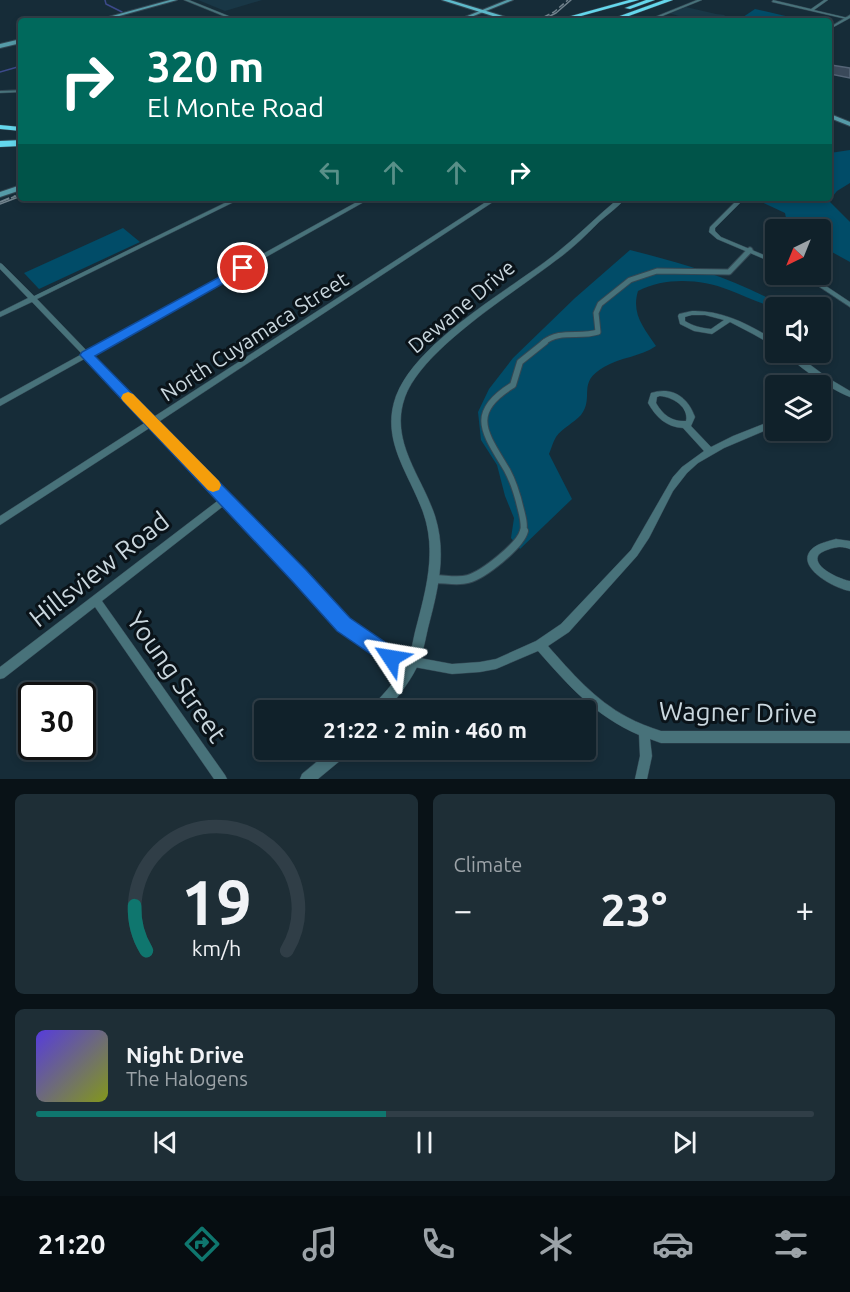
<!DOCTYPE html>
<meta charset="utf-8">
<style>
:root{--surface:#10212a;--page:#1e2e36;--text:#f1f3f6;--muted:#9ca3a8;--line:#303e47;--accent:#0f766e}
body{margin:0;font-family:Ubuntu,sans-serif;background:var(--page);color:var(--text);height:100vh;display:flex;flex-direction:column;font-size:22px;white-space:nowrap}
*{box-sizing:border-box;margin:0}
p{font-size:20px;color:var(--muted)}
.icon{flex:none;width:33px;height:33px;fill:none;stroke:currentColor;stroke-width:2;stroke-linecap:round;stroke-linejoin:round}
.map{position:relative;height:779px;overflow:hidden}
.drawer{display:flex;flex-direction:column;gap:15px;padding:15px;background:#091217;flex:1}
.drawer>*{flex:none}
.top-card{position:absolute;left:18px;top:18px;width:814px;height:183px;border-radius:6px;box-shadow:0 3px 9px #0003,0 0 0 2px var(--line);background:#00695c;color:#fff;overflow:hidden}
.needle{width:39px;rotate:223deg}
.buttons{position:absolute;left:765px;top:219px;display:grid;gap:12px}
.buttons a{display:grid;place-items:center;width:66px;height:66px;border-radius:6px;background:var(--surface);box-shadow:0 3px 9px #0003,0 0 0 2px var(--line);font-size:30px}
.speed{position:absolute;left:18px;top:682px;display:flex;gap:12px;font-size:30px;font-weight:700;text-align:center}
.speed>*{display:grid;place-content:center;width:78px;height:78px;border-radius:50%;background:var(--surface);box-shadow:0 3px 9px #0003,0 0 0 2px var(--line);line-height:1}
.speed .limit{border:3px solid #111;border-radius:9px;background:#fff;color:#111}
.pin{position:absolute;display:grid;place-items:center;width:51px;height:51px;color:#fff;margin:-26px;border:3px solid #fff;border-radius:50%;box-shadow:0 2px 6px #0007}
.me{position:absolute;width:66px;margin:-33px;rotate:303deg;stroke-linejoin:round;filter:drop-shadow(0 0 4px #0008)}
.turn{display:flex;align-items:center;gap:21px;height:126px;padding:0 30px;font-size:27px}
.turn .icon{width:78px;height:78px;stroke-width:2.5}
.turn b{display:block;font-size:42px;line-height:51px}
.lanes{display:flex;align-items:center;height:57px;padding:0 30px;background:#0003;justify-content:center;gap:30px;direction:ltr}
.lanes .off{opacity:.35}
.big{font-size:45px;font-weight:700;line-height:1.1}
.drawer .tile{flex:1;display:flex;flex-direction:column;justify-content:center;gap:9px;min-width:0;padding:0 21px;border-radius:9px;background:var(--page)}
.drawer .dial{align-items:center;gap:0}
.dial svg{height:156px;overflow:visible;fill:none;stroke:var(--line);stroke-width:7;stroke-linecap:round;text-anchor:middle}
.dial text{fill:var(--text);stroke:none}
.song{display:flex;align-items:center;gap:18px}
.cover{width:72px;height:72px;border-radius:9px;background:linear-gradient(135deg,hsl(250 70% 55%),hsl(70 70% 35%))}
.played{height:6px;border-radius:3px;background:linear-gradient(90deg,var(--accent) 45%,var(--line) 45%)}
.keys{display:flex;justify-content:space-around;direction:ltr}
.heat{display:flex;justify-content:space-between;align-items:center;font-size:33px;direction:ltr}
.drawer .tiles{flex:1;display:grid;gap:15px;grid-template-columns:1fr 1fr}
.tile:last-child{grid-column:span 2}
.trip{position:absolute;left:254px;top:700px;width:342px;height:60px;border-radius:6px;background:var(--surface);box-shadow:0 3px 9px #0003,0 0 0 2px var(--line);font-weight:700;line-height:60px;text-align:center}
.menu{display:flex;height:96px;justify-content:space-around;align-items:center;background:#060d11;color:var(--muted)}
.menu .icon{width:42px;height:42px}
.menu .current{color:var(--accent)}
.menu b{font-size:27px;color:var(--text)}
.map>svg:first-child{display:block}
.built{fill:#193746}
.green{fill:#014c68}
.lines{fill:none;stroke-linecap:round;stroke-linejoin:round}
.stream{stroke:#3c4a8a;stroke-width:1.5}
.building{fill:#3a495a;stroke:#556577;stroke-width:1.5}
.pedestrian-far2-casing{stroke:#334753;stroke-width:7}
.pedestrian-far1-casing{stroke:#334753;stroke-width:8}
.pedestrian-casing{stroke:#334753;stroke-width:10}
.minor-casing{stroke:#334753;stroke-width:1}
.tertiary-casing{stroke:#334753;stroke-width:1}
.secondary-casing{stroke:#334753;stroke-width:2}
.primary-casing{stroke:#334753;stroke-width:2}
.motorway-casing{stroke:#334753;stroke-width:1}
.pedestrian-far2{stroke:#48727a;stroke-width:5}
.pedestrian-far1{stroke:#48727a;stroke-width:6}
.pedestrian{stroke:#48727a;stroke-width:8}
.minor{fill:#48727a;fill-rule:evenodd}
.tertiary{fill:#48727a;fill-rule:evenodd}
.secondary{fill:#559ba8;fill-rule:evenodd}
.primary{fill:#5dbacb;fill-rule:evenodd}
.motorway{fill:#64d7ec;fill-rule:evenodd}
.tram{stroke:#71828c;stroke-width:1.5}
.rail-far1{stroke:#71828c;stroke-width:1.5;stroke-dasharray:6 3;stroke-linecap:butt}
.rail{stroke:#71828c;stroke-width:2;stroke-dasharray:10 5;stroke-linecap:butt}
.route{fill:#1a73e8;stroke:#114b97;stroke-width:1.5}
.slow{fill:#f59e0b}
.labels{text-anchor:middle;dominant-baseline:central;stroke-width:6;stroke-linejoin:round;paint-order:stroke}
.street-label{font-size:21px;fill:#cad7de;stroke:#0a1319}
.near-street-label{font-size:26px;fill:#cad7de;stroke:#0a1319}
</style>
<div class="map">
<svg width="850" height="779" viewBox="0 0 850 779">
<rect width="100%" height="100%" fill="#162c38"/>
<path class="built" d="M198,0H262L225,11Z
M686,7L716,14L725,15L721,21H698L668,13Z"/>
<path class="green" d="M755,9L807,21H737Z
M850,150V183L837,191L829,201L850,222V262L821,246L820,230L791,229L788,228L785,213L755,199L830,198V153Z
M123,228L140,242L39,289L24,273Z
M630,250C686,264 735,279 785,307C766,308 748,297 729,290C700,279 666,277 638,291C631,314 644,328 656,346C640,357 621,357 604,367C576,383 595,396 581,415C574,423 562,428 556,437C553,442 551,449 549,454L572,499L520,549L511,538L514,518L505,496L497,465L481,440L478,412L489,389L513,358L575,298Z"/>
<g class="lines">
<path class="stream" d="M105,0L106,4L122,12
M0,72L21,66"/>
</g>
<path class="building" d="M831,65L850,68V78L830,74Z"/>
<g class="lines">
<defs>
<path id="pedestrian-far2" d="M543,343C560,329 579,338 598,332L596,313L600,304L630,280L657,271L729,272L750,250"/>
<path id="pedestrian-far1" d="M523,533C525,525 523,518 521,510C518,497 513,481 507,470C485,433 467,413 513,385L520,362L545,342"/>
<path id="pedestrian" d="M435,579C445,579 458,582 468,579C483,575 520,546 524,531"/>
<path id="minor" d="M184,0H189L241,21H236Z
M697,0H702L650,21H645Z
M773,0L811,9L824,0H828L814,10L848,18L846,19L772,2Z
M280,20L286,21H278Z
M21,90V92L0,93V91Z
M235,198H242L37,299L87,351L364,198H371L92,355L152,418L492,198H499L157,423L293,562L347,620L393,653L452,664L480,662L496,659L536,641L561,624L631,550L673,477L682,467L704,451L683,428C666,427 656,417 648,403L651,393C672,386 688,397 695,417L691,426L711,447L733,436L776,419V426L724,448L698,463L687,473L673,491L649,538L637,556L569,632L548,646C571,672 595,700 627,717C638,723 649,727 661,731H850V743H661L650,739L652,756L647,779H635L640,756L639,735C594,715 570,687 538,651L496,669L480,672L452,674L387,662L339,628L287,568L226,504L102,601L225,775L227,779H214L95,607L4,678L0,679V667L220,499L151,427L0,525V516L146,422L86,358L0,406V399L82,354L32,302L0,317V312L28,298L0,269V263L2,264L34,296ZM660,396C673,397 689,407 686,421C672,422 663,415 656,403L657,397Z
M739,198H745L715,228V231L721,237L776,260V264L717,239L709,232L710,227Z
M800,274H808L850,302V307Z
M692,311C723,310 750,325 776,341V347L753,334L730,322L712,334L694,331L680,324L678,316L679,314ZM692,315H705L724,320L711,329C701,328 693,326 685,321V317Z
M784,352H793L828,378L850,391V397C828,388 801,369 784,352Z
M836,539L850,541V549C847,548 844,547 840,547C835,547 820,551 818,556C813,568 842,580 850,581V591C835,589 792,566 813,548C819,543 829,541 836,539Z"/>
<path id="tertiary" d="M850,15V18L830,29V27Z
M619,198H626C618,207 608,214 599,222C585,236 571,250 555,261C514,293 423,348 405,397C389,441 422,476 435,516C447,554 438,590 428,628C425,641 423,654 417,667C409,683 398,697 386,711H370L372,706C386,692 399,677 408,659C412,650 413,639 416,628C426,590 437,551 423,512C409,473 380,440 396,396C417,341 508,291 554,255C577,237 597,216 619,198Z
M331,750H349L347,755L318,779H300L302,774Z"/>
<path id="secondary" d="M170,0H177L101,21H94Z
M507,0H513L461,21H455Z
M21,39V43L0,48V44Z
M830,114L850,122V126L830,118Z
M21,185V190L0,197V192Z"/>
<path id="primary" d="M442,0H450L519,21L496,17Z"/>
<path id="motorway" d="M629,0H639L563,21H553Z
M646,0H655L630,9L625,8Z
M664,0H673L615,21H606Z
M0,125L21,127V131L0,129Z
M21,140V146L0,147V141Z"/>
</defs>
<use href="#pedestrian-far2" class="pedestrian-far2-casing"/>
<use href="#pedestrian-far1" class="pedestrian-far1-casing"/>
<use href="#pedestrian" class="pedestrian-casing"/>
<use href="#minor" class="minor-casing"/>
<use href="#tertiary" class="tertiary-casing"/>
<use href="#secondary" class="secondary-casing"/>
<use href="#primary" class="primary-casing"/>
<use href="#motorway" class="motorway-casing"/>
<use href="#pedestrian-far2" class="pedestrian-far2"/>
<use href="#pedestrian-far1" class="pedestrian-far1"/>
<use href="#pedestrian" class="pedestrian"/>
<use href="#minor" class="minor"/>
<use href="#tertiary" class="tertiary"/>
<use href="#secondary" class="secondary"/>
<use href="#primary" class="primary"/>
<use href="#motorway" class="motorway"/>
<path class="tram" d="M540,21L556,13L571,0
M0,204L21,196"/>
<path class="rail-far1" d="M536,21L554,12L568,0
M11,198L21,194"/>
<path class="rail" d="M0,202L15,196"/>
</g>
<path class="route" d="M243,264L247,265V270L95,356L306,570L350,618L398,651L401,658L398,665L391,668L337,631L293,582L80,355L82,352Z"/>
<path class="slow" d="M128,392L133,394L219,481L221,485L219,490L213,492L208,490L123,401L121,398L123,394Z"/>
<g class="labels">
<g class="street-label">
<text transform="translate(461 306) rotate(-40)">Dewane Drive</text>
<text transform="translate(254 336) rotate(-33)">North Cuyamaca Street</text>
</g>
<g class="near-street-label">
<text transform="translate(99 569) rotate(-38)">Hillsview Road</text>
<text transform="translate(177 677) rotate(55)">Young Street</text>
<text transform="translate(738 712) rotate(1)">Wagner Drive</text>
</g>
</g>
</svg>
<div class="buttons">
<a><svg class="needle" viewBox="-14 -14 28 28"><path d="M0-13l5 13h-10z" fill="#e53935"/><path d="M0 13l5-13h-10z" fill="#9ca3a8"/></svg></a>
<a><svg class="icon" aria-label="sound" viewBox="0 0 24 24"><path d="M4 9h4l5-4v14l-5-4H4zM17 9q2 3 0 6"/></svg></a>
<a><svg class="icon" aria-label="layers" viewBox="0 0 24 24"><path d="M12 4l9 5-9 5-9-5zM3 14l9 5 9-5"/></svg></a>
</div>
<div class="speed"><div class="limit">30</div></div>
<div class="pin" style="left:243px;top:268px;background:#d93025"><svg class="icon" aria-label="arrive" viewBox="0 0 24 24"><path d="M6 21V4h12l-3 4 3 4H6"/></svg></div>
<svg class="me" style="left:391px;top:658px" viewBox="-20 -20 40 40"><path d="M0-17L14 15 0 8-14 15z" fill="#1a73e8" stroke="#fff" stroke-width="4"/></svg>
<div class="trip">21:22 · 2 min · 460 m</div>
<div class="top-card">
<div class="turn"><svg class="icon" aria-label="right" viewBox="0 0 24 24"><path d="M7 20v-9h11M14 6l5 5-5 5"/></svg><div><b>320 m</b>El Monte Road</div></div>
<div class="lanes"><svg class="icon off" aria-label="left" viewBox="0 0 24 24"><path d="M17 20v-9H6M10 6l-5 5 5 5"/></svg><svg class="icon off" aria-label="ahead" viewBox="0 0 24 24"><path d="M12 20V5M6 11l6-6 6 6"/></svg><svg class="icon off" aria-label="ahead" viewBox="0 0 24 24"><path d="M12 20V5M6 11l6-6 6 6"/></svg><svg class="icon" aria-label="right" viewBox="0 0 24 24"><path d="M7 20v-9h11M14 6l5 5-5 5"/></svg></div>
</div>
</div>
<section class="drawer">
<div class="tiles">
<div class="tile dial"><svg viewBox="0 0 100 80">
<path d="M14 69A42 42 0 1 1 86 69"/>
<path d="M14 69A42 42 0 0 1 8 46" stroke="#0f766e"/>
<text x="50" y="56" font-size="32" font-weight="700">19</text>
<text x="50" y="72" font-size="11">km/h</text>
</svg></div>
<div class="tile"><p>Climate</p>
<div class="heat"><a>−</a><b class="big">23°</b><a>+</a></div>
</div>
<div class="tile">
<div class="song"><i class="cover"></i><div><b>Night Drive</b><p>The Halogens</p></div></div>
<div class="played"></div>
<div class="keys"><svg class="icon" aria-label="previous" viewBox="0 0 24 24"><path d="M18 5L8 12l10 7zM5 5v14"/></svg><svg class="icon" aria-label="pause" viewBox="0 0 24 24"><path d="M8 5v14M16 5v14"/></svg><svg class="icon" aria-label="next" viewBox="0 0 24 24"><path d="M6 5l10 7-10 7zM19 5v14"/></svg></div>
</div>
</div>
</section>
<nav class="menu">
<b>21:20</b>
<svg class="icon current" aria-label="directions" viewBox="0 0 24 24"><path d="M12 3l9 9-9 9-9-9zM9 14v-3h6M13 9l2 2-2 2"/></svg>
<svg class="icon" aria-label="music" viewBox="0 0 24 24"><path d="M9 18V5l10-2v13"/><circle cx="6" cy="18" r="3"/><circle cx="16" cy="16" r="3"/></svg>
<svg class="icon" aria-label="phone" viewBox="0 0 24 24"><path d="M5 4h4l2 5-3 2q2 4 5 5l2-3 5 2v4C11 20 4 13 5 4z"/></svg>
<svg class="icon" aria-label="climate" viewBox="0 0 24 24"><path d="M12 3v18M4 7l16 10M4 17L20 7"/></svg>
<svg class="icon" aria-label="car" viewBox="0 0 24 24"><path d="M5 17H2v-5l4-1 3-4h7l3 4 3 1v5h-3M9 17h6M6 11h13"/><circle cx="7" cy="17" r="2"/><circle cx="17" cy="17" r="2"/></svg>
<svg class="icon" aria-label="filters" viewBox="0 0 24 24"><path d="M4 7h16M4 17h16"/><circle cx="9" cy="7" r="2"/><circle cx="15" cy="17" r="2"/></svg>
</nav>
